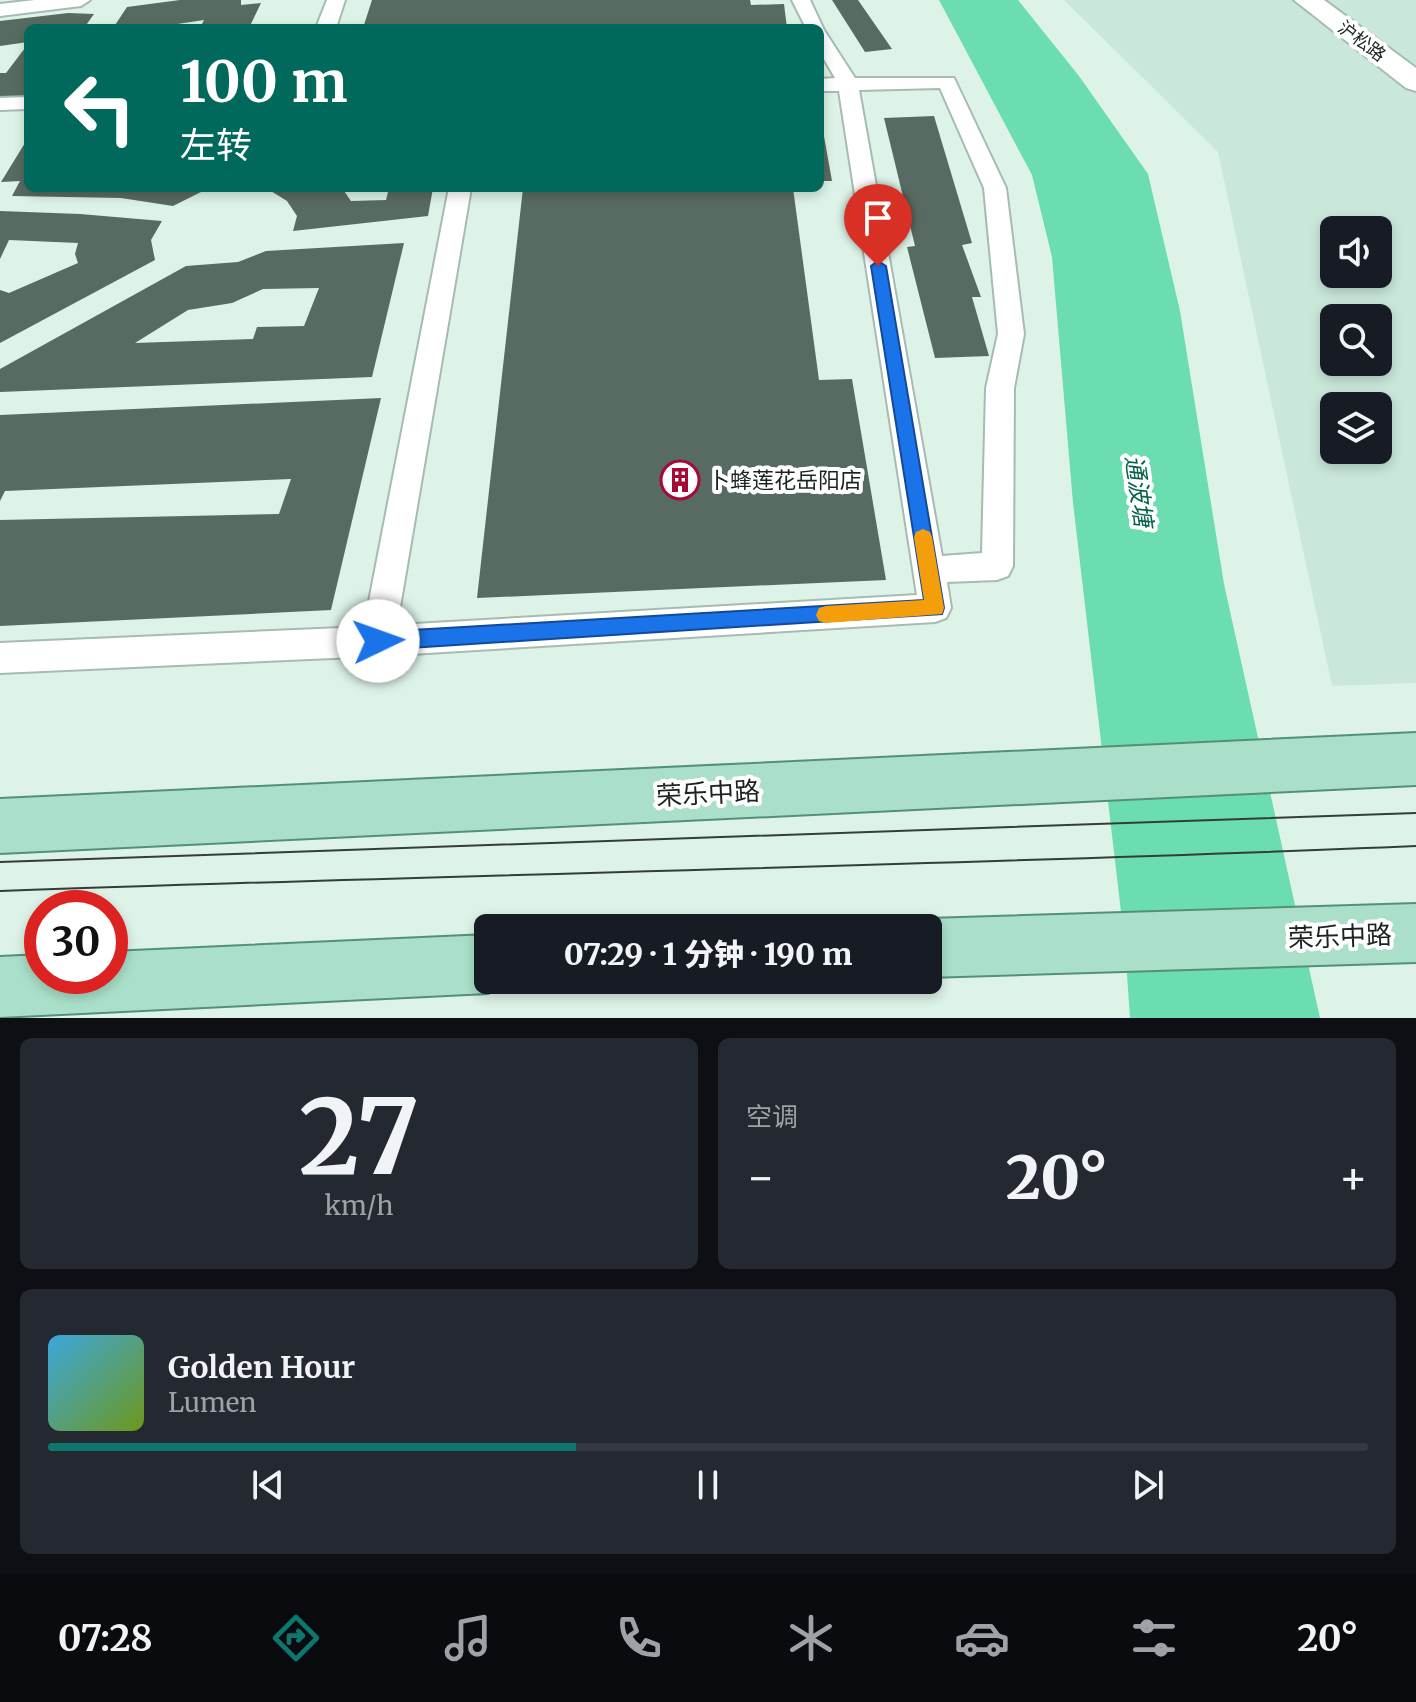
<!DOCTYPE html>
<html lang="zh">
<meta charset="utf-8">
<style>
:root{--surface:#171b24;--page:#242831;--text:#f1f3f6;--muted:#9ea1a6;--line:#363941;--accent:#0f766e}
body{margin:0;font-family:Merriweather,"Noto Sans SC",serif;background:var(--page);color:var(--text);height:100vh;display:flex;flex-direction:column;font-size:30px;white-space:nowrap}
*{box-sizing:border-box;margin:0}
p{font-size:26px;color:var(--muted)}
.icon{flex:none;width:44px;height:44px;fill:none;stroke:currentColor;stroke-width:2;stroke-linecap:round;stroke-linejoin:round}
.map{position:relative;height:1018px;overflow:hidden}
.sheet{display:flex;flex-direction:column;gap:20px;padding:20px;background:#0d0f14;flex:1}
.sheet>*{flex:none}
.top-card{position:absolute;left:24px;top:24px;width:800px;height:168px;border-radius:12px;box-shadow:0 4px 12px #0003;background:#00695c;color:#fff;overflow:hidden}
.fabs{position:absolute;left:1320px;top:216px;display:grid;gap:16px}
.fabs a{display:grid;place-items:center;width:72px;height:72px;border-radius:12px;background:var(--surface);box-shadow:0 4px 12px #0003;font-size:40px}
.speed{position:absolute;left:24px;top:890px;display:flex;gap:16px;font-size:40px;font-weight:700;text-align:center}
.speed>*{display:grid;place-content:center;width:104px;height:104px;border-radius:50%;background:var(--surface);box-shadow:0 4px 12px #0003;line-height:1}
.speed .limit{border:12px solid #d22;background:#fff;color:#111}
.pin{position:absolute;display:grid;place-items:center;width:68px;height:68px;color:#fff;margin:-82px -34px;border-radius:50% 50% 50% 0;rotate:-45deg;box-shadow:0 0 8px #0007}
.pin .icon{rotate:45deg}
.me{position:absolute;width:88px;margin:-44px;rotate:87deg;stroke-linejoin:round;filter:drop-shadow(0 0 6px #0008)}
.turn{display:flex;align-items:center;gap:28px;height:168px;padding:0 24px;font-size:36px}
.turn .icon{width:104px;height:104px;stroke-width:2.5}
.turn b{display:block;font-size:56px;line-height:68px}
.big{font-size:60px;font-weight:800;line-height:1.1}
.sheet .card{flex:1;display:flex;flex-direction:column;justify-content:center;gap:12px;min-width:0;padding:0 28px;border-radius:12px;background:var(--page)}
.sheet .dial{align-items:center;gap:0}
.dial b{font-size:104px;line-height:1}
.song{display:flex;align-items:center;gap:24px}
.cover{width:96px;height:96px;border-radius:12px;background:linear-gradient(135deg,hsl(200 70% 55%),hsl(80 70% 35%))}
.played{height:8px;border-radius:4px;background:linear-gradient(90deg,var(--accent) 40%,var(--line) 40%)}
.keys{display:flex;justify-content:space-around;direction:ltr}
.heat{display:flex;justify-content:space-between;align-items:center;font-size:44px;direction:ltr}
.sheet .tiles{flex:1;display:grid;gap:20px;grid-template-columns:1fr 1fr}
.card:last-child{grid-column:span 2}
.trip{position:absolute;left:474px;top:914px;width:468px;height:80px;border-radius:12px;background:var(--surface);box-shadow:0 4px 12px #0003;font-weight:800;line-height:80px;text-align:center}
.dock{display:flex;height:128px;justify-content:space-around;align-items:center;background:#090b0e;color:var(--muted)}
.dock .icon{width:56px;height:56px}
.dock .selected{color:var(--accent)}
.dock b{font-size:36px;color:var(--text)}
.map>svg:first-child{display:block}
.built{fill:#cae8da;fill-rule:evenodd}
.water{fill:#6cddb0}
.building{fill:#586b62;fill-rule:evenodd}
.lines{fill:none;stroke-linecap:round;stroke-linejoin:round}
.street-casing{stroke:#a6bbb1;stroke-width:4}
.secondary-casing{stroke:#a6bbb1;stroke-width:4}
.primary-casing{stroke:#549077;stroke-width:4}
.street{fill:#fff;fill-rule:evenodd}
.secondary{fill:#fff;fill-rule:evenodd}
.primary{fill:#aae0ca;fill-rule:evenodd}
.tram{stroke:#343d39;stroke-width:2}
.route{fill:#1a73e8;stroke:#114b97;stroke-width:2}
.slow{fill:#f59e0b}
.labels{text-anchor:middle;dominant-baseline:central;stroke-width:8;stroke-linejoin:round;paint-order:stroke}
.far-street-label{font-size:18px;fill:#1b231f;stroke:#fff}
.poi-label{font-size:22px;fill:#1b231f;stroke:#fff;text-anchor:start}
.water-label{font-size:24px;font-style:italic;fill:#086549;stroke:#fff}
.near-street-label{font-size:26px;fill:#1b231f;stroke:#fff}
</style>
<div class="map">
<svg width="1416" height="1018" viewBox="0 0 1416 1018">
<rect width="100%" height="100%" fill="#ddf3e8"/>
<path class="built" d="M1064,0H1416V683L1332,686L1218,152ZM1334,230H1378V274H1334ZM1334,318H1378V362H1334ZM1334,406H1378V450H1334Z"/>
<path class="water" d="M939,0H1018L1079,76L1148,174L1180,311L1224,584L1320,1018H1130L1125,946L1073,503L1052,257L1032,175Z"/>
<path class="building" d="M180,0H241V5L261,3L249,28H200L204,20L151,28H113L127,7Z
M372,0H750L751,5L784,4L787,28H363Z
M832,0H858L892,49L865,52Z
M68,13L94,14L84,28H28V42L0,46V21Z
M28,44V96L0,97V73H6Z
M934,116L972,243L962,245L981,297H972L989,356L935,358L907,247L915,246L884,118Z
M820,125H822L832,181H820Z
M28,138V188H209L173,206L121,198L12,196L20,181L1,182Z
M266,188H342L351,201L386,200L389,188H433L428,216L293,231L297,216L287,201Z
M523,188H793L819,380L852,379L886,580L477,598Z
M0,211L80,214L162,221L151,240L155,260L0,343V290L9,293L78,263L75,254L78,243L9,240L0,259Z
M404,243L372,377L0,392V369L186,266L238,262L266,251ZM319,288L304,326L257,327L253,339L135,343L188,310L232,303L263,289Z
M381,398L331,610L0,626V520L279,514L291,479L5,491L0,501V415Z"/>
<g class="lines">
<defs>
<path id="street" d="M35,0H90L81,6L0,16V4Z
M327,0H345L336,28H316Z
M792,0H810L824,30L855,78H954L1006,188L1024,334L1014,388L1013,566L1008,576L997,580L947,582L951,608L946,618L935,622L378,656L0,673V643L364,627L449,188H471L397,625L917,595L839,91H820V79L835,78L820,52V28H806ZM940,88L984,188L998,334L986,388L982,553L942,556L859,90Z
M28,97V109L0,110V98Z"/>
<path id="secondary" d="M1294,0H1324L1416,68V91L1406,88Z"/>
<path id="primary" d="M1416,733V785L0,853V799Z
M1416,904V962L928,977V928H907L928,919Z
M488,935V980H511L509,985L488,993L0,1017V957L42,955V976H110V952Z"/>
</defs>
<use href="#street" class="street-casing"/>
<use href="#secondary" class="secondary-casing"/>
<use href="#primary" class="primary-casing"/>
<use href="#street" class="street"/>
<use href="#secondary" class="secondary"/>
<use href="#primary" class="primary"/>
<path class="tram" d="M0,862L1416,813
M0,891C472,874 944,866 1416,846"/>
</g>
<path class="route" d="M878,261L886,266L944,608L942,614L378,650L371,648L368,641L371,635L378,632L924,600L871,266Z"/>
<path class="slow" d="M923,529L930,532L932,537L944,608L942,614L826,623L819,621L816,615L819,608L826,606L924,600L914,537L916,532Z"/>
<defs>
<symbol id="building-ring" viewBox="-11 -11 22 22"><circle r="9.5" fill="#fff" stroke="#a50936" stroke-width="1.5"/><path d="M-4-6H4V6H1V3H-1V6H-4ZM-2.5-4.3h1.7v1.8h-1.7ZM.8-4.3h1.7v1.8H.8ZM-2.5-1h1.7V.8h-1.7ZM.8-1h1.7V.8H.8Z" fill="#a50936"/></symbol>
</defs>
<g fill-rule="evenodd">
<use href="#building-ring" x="658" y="458" width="44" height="44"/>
</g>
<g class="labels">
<g class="far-street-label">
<text transform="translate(1362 41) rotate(37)">沪松路</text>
</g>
<g class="poi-label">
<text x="708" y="480">卜蜂莲花岳阳店</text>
</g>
<g class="water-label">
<text transform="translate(1139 491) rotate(82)">通波塘</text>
</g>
<g class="near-street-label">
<text transform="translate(708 793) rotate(-3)">荣乐中路</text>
<text transform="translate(1340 936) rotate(-2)">荣乐中路</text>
</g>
</g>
</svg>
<div class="fabs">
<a><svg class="icon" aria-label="sound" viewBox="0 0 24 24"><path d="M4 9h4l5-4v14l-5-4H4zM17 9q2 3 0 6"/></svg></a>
<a><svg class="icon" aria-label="search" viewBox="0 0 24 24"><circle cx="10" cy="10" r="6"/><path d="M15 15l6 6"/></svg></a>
<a><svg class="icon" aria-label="layers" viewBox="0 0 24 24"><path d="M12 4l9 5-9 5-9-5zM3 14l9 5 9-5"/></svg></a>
</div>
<div class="speed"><div class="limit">30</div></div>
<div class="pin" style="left:878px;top:266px;background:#d93025"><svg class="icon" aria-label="arrive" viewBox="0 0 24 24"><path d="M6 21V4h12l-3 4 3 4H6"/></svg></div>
<svg class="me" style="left:378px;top:641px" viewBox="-20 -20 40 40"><circle r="19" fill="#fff"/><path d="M0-13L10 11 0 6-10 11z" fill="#1a73e8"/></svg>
<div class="trip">07:29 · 1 分钟 · 190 m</div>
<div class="top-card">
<div class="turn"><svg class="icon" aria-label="left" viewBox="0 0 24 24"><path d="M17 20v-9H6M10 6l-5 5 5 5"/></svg><div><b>100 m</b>左转</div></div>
</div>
</div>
<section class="sheet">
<div class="tiles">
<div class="card dial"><b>27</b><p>km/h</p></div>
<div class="card"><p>空调</p>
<div class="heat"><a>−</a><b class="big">20°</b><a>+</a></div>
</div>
<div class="card">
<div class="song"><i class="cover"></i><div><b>Golden Hour</b><p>Lumen</p></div></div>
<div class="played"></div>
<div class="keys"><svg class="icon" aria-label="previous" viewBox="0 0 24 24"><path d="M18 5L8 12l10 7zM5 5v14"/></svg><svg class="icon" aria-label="pause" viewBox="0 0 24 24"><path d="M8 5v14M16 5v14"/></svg><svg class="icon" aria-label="next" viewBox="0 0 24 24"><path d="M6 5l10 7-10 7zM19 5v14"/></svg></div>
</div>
</div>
</section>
<nav class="dock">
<b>07:28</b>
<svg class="icon selected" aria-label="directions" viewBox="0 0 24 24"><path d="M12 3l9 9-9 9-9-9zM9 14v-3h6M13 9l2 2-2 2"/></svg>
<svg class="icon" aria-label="music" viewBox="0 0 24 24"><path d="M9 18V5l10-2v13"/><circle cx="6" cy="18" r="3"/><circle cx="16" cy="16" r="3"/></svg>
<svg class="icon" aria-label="phone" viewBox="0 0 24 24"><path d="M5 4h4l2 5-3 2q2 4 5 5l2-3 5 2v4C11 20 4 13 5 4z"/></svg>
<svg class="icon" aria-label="climate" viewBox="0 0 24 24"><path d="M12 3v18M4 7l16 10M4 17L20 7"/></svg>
<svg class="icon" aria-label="car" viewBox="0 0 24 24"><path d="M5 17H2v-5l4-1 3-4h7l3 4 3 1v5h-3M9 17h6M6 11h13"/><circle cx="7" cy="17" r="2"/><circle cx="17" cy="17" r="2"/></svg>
<svg class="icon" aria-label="filters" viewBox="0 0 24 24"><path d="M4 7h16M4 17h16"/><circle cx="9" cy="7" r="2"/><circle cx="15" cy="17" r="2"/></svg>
<b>20°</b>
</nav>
